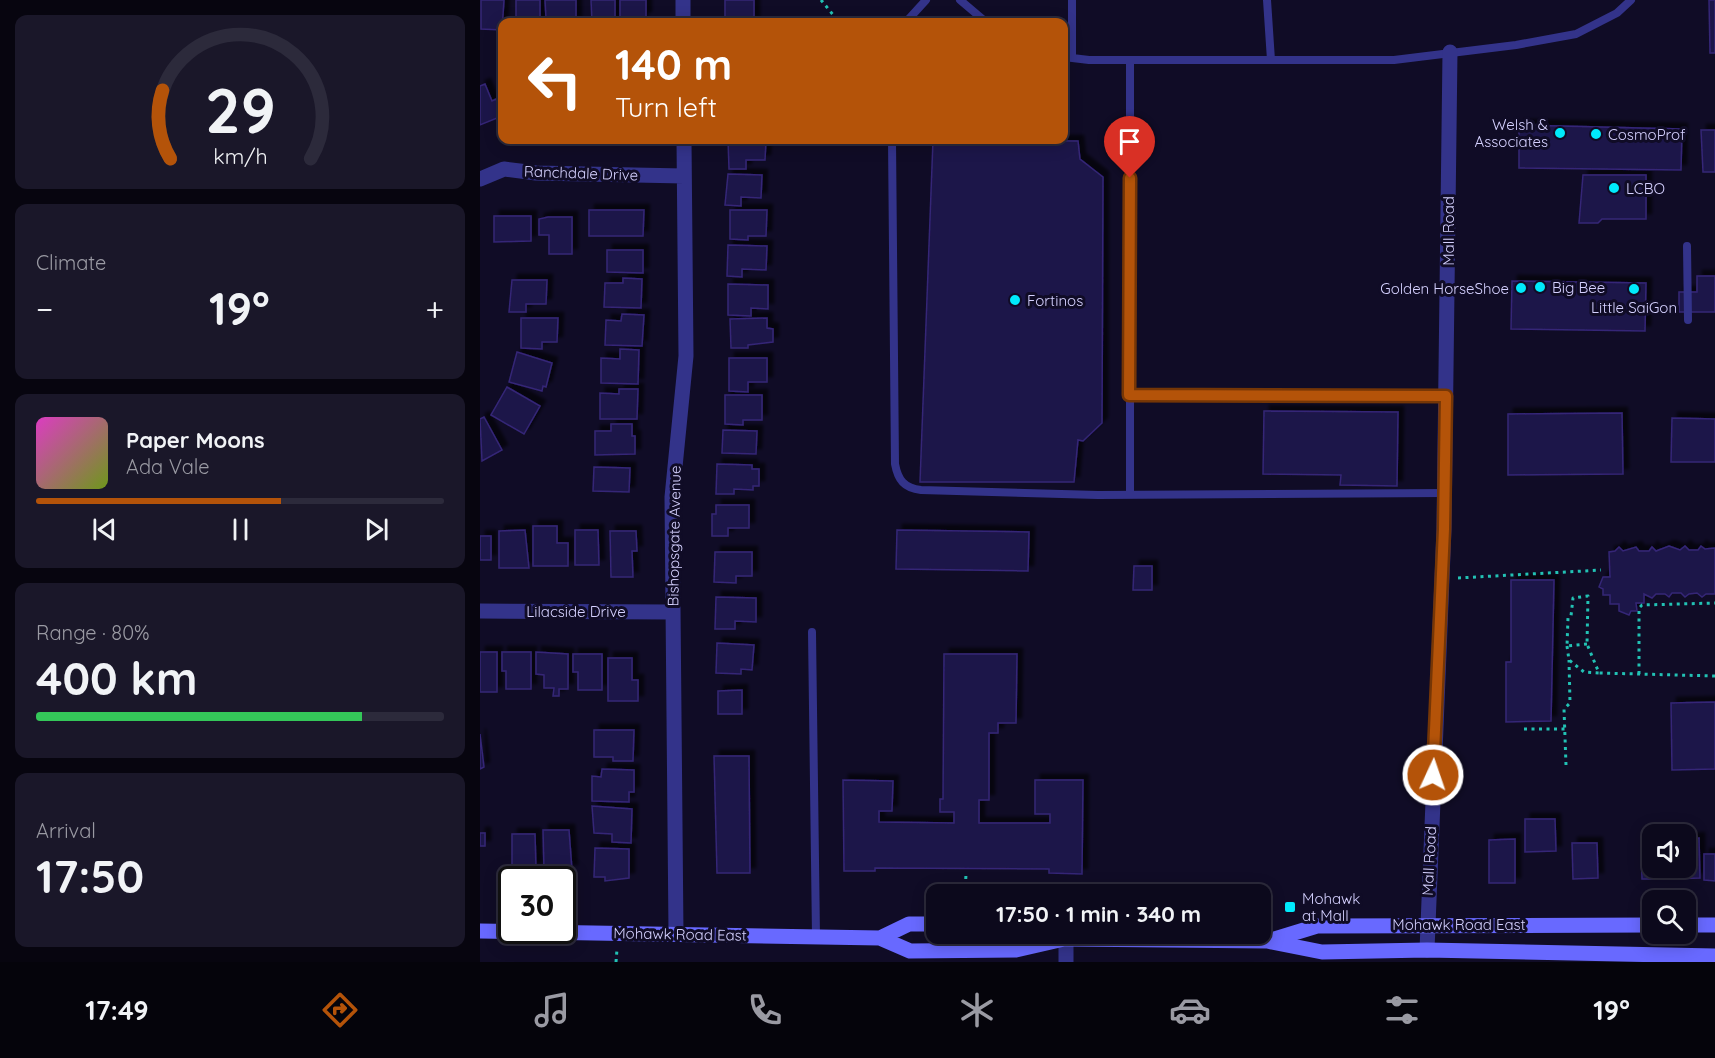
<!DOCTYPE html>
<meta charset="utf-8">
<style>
:root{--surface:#0c091c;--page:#1a1729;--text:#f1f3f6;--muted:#9a9aa3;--line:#2c2a3b;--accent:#b45309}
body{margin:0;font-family:Quicksand,sans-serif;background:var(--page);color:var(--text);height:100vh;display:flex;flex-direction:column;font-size:22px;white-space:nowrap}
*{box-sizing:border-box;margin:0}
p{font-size:20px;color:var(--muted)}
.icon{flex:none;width:33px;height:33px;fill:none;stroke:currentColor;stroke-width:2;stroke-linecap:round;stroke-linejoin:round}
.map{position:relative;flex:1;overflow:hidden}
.sheet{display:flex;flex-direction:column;gap:15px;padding:15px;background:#07050f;width:480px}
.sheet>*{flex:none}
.banner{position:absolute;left:18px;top:18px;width:570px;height:126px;border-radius:12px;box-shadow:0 3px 15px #0003,0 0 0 2px var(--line);background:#b45309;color:#fff;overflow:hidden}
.controls{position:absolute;left:1162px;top:824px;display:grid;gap:12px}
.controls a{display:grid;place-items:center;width:54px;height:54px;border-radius:12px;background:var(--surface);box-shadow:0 3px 15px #0003,0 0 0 2px var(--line);font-size:30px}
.speed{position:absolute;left:18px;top:866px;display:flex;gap:12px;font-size:30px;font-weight:700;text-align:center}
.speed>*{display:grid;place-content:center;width:78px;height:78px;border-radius:50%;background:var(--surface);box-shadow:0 3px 15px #0003,0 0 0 2px var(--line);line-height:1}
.speed .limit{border:3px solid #111;border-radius:9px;background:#fff;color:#111}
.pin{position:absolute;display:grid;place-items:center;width:51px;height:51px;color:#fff;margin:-62px -26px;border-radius:50% 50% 50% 0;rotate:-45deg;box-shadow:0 0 6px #0007}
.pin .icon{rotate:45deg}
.me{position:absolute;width:66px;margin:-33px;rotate:3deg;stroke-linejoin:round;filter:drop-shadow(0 0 4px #0008)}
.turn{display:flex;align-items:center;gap:21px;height:126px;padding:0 18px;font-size:27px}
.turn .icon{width:78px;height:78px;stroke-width:2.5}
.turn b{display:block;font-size:42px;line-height:51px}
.big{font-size:45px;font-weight:700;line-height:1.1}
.sheet .card{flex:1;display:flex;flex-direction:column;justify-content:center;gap:9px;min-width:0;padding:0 21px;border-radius:12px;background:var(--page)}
.sheet .dial{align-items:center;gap:0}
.dial svg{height:156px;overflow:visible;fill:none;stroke:var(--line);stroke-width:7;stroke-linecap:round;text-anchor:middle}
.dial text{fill:var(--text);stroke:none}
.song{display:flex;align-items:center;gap:18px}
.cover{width:72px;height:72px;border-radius:9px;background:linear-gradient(135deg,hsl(310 70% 55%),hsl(80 70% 35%))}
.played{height:6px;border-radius:3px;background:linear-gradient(90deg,var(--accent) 60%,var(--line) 60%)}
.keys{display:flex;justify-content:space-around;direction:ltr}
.heat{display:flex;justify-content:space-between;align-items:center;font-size:33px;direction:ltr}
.charge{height:9px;border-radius:4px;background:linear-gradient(90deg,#34c759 80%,var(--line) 0)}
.trip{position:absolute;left:446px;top:884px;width:345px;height:60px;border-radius:12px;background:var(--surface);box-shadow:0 3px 15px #0003,0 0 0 2px var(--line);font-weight:700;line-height:60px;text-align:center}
.menu{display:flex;height:96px;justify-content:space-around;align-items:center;background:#05040b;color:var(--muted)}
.menu .icon{width:42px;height:42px}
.menu .current{color:var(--accent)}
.menu b{font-size:27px;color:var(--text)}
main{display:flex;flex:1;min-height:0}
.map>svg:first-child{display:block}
.building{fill:#1f1649;stroke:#342677;stroke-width:1.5;filter:url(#shadow)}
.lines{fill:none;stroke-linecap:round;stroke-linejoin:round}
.path{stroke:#22c2b4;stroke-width:3;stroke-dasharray:3 4.5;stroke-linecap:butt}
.service{stroke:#33338a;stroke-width:8}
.minor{stroke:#33338a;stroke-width:15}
.secondary{stroke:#6869ff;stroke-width:15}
.route-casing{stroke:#753606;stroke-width:15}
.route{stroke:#b45309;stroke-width:10}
.poi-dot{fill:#00eafc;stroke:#100c26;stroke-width:2}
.labels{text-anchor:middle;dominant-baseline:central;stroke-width:6;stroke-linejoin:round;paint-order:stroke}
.poi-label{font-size:15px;fill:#d5d1ff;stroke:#100c26;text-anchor:start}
.street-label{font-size:15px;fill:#d5d1ff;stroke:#100c26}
</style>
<main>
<section class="sheet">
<div class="card dial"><svg viewBox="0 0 100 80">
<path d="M14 69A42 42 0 1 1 86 69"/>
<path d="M14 69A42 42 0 0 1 10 34" stroke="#b45309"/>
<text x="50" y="56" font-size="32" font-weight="700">29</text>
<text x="50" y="72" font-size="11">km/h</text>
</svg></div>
<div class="card"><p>Climate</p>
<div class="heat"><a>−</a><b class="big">19°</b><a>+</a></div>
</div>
<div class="card">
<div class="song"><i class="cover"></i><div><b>Paper Moons</b><p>Ada Vale</p></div></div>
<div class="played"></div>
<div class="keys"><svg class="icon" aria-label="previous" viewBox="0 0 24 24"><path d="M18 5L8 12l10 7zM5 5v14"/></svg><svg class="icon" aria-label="pause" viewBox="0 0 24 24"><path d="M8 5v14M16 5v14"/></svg><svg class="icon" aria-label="next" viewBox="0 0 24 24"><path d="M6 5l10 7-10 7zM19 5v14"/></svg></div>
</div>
<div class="card"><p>Range · 80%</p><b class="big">400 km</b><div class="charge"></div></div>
<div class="card"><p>Arrival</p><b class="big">17:50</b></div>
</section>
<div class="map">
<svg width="1235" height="962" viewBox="0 0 1235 962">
<defs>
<filter id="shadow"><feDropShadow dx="5.5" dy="-5.5" stdDeviation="1.5" flood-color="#0009"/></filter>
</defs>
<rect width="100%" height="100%" fill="#100c26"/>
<path class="building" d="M1,0H24L22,30L1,29Z
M36,0H60V22H36Z
M65,0H96V22H71V18H66Z
M111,0H135V22H112Z
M140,0H166V17L162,18V22H140Z
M245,0H274V22H245Z
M1229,0H1235V53H1230Z
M5,84L12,101L16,99L22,116L0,125V86Z
M1039,125L1202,129L1201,170L1039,168Z
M1221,130H1235V172H1223Z
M248,140H286L285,160H266V169H249Z
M453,140L598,141L600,159L623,177L622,423L603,441L598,440L594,482H440Z
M248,174L282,175L281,198L261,197V206L245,205Z
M1103,175H1166V219H1122L1118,223H1099Z
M109,210H164L163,236H109Z
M250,210H287L286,236H268V240L250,239Z
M14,216H51V241L14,242Z
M68,217H92V254H69V235H59V219Z
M248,245L287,246L286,270L262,269V277L247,276Z
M127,250H163V273L127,272Z
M1217,276H1235V312H1199V292H1217Z
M143,278L162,279L161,308L124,307L125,283H143Z
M32,280H67L66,304H46V312H29Z
M1032,281L1166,283L1165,331L1031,329Z
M248,284L288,285V309L271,308V316L248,315Z
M142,314L164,315L162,346L125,345L126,320L141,321Z
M41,318H78L77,342H62V349L41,348Z
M287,318V328L293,329V342L268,345V348H251L250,319Z
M140,349L159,350L158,384L121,383V358L140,359Z
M37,352L72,363L66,387L63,386L62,391L29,382Z
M249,358H287V382H268V392L249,391Z
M27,387L60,406L44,434L11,415Z
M139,389H158L157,419H120V393L139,394Z
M245,395H282V420H263V425L245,424Z
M784,411L918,412L917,486L860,485L861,475L783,474Z
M1142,413L1143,474L1028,475V414Z
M4,417L22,450L2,461L0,419Z
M1192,418L1235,419V462H1191Z
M131,424H152V436H155V454L115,455V431H131Z
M243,430L277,431L276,454L242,453Z
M237,464L272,465V469H279V486H273V490L254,489V494H236Z
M114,467L150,468L149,492L113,491Z
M236,505H269V528H248V536H232V514H236Z
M53,526H77V543H88V566H53Z
M45,530L49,568H19V531Z
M95,530H118L119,565H95Z
M417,530L549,532L548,571L416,569Z
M130,531H156L157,551H152L153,577H131Z
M0,536H11V560H0Z
M1189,546L1200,550L1205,546L1209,550H1218L1221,546L1225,549L1235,548V594H1226L1222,597L1217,593L1209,594L1205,597L1201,593H1192L1189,597L1185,594H1176L1172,598L1164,594V603H1156L1157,611H1151L1149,615L1139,611V604H1130V595H1123V589L1119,587L1123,577H1130L1129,552L1135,551L1139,547L1143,551L1156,547L1159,551H1169L1172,547L1176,551Z
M235,552H272V576H256V583L234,582Z
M654,566H672V590H653Z
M1031,580H1074L1071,721L1026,722V662H1031Z
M236,597L276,598V622L255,621V629H235Z
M237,643L274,645L272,670L261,669V674L236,673Z
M0,652H17V692H0Z
M22,652H51V689H26V671H22Z
M56,652L88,654V689H79V696H73L74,688H64V675L56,674Z
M93,654H122V690H98V672H93Z
M464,654H537L536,723H518V733H509V800H499V823H570V814H555V780H603L602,874L569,873V869L395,868V871H364L363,780L413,781L412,811H399V822L474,823V812H460V799H463Z
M128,658H152V680H158V701H128Z
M262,690V714H238V691Z
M1235,702V769L1192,770L1191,703Z
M114,730H154L153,761H133V757H114Z
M0,734L4,767L0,769Z
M234,756H269L270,873H237Z
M122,769L154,770V792H149V802L112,801V776L121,777Z
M112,806L152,809L151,843L132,842V834L114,833Z
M1045,819H1075L1076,851L1045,852Z
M63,830H89L92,870H64Z
M0,833H5V846H0Z
M32,834H55L56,868H32Z
M1219,838L1220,878L1191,879V867H1206V839Z
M1035,839V883H1009V840Z
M1092,843H1117L1118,878L1093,879Z
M1173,845V867H1186V879H1162L1161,846Z
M115,848L149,849V878L125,881V877H114Z
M1224,854H1235V881L1224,880Z"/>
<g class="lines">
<path class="path" d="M341,0L359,22
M978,578L1121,570
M1107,644L1087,646L1088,618L1091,616L1093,598L1108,596L1107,644L1119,673L1235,676
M1087,646L1089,660L1104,672L1119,673
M1159,674V608L1162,605L1235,603
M1044,729H1085
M1086,765L1084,709L1090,703L1089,660
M485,894L486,874
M136,962L137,949"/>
<path class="service" d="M480,0L506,22
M592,0V58
M787,0L791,60
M426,22L446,0
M584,57L609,60H914L1036,45L1096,34L1137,13L1151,0
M412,140L415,464C418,480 424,488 441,490L618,495L965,493
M1207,246L1208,320
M649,395L966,396
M650,495V60
M332,632L336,936"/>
<path class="minor" d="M203,0V22
M0,179L24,169L56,173L204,176
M0,611L192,612
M196,934L192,497L206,356L204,140
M586,939V962
M947,950L964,529L970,52"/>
<path class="secondary" d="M1206,925H1235
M0,931L400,938L430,951L536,950L584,939
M563,933L586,939L787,941L842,952L947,950L1235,956
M400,938L429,924H456
M788,941L837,926L1173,925"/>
</g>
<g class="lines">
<defs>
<path id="route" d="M650,178L649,395L966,396L964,529L953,775"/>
</defs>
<use href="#route" class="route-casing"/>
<use href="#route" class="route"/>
</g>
<g class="poi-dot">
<circle cx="1080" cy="133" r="6"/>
<circle cx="1116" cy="134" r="6"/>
<circle cx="1134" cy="188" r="6"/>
<circle cx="1060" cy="287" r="6"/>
<circle cx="1041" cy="288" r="6"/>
<circle cx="1154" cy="289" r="6"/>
<circle cx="535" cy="300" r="6"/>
<rect x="804" y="901" width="12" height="12" rx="3"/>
</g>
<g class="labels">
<g class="poi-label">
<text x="1068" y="124" text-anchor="end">Welsh &amp;<tspan x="1068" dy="17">Associates</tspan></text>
<text x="1128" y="134">CosmoProf</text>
<text x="1146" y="188">LCBO</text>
<text x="1072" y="287">Big Bee</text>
<text x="1029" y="288" text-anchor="end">Golden HorseShoe</text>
<text x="547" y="300">Fortinos</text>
<text x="1154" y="307" text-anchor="middle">Little SaiGon</text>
<text x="822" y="898">Mohawk<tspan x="822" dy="17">at Mall</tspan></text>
</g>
<g class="street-label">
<text transform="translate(101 173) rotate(2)">Ranchdale Drive</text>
<text transform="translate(968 231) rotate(-90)">Mall Road</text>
<text transform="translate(194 536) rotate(-89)">Bishopsgate Avenue</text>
<text x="96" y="611">Lilacside Drive</text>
<text transform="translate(949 861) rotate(-87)">Mall Road</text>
<text x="979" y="924">Mohawk Road East</text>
<text transform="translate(200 934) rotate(1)">Mohawk Road East</text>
</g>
</g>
</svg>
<div class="controls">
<a><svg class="icon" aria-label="sound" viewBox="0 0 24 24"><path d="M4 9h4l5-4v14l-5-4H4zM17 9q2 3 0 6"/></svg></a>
<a><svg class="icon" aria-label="search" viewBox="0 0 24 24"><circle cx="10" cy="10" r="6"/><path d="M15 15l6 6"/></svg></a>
</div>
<div class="speed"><div class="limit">30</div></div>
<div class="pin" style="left:650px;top:178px;background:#d93025"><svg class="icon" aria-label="arrive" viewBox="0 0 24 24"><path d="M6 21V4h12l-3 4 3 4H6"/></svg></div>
<svg class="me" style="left:953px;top:775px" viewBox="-20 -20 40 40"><circle r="17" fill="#b45309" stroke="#fff" stroke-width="3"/><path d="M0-11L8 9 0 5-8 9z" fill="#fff"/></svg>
<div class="trip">17:50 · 1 min · 340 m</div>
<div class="banner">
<div class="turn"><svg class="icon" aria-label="left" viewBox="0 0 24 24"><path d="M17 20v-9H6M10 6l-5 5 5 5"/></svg><div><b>140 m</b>Turn left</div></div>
</div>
</div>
</main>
<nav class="menu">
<b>17:49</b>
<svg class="icon current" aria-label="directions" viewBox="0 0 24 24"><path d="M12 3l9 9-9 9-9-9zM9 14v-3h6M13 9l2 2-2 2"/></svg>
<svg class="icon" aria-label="music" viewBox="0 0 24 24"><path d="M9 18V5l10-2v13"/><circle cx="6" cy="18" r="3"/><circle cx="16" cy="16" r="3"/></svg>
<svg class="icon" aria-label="phone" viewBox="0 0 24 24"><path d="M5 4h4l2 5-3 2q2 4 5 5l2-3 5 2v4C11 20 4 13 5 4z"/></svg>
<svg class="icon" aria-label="climate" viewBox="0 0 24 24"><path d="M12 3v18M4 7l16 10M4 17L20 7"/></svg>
<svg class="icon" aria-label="car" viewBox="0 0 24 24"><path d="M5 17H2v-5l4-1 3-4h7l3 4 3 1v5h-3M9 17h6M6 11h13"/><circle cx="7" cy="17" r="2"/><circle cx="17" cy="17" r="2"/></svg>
<svg class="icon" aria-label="filters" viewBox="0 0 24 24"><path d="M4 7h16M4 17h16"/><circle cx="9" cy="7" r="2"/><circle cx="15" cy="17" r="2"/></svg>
<b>19°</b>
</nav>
